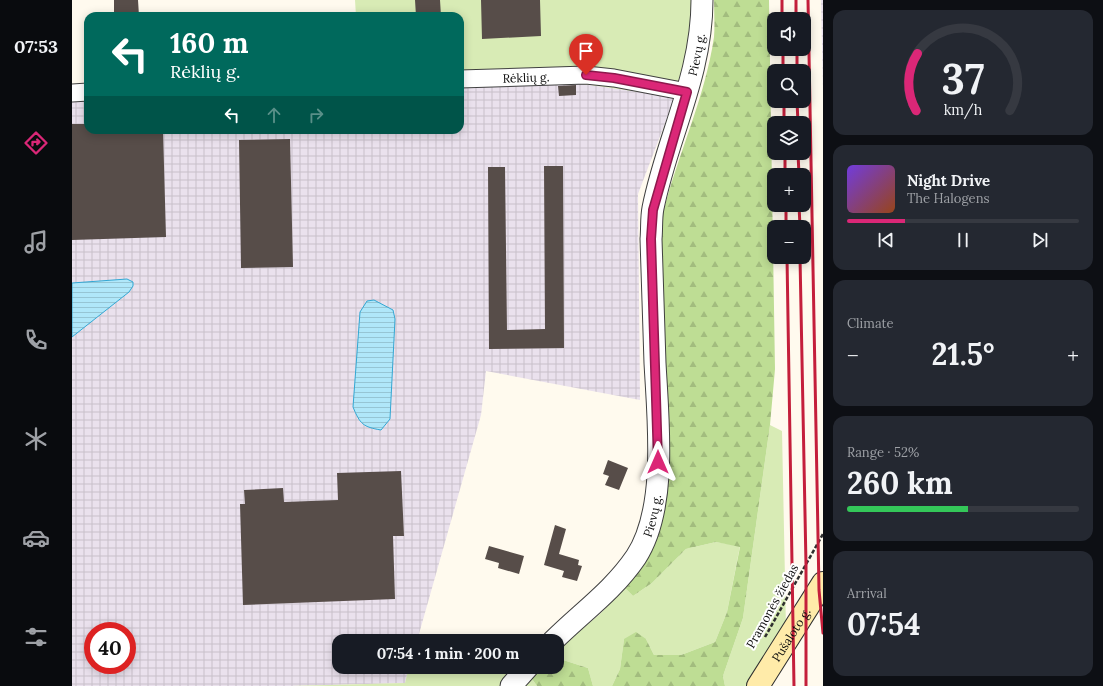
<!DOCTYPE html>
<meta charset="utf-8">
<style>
:root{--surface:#171b24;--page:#242831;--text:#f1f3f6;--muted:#9ea1a6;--line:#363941;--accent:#db2777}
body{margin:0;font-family:Lora,serif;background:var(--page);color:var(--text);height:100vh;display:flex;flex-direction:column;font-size:15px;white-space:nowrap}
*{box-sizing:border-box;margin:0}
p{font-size:13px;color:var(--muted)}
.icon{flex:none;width:22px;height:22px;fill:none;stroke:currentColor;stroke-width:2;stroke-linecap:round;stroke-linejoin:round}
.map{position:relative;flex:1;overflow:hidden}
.side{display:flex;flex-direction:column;gap:10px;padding:10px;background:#0d0f14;width:280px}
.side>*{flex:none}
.banner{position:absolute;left:12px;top:12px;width:380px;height:122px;border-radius:12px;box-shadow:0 2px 10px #0003;background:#00695c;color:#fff;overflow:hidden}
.buttons{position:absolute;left:695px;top:12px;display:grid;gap:8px}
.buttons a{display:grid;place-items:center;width:44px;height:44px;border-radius:8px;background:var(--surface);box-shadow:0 2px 10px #0003;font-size:20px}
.speed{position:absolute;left:12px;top:622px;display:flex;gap:8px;font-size:20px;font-weight:700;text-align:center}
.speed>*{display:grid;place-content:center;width:52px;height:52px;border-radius:50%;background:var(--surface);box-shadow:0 2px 10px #0003;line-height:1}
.speed .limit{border:6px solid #d22;background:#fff;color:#111}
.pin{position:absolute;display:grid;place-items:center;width:34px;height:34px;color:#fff;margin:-41px -17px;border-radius:50% 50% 50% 0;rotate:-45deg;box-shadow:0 0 4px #0007}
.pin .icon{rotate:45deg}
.me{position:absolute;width:44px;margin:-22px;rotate:0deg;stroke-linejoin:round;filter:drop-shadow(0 0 3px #0008)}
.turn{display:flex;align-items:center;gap:14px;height:84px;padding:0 20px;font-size:18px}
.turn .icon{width:52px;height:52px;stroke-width:2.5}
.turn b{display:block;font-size:28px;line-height:34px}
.lanes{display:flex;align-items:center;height:38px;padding:0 20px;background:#0003;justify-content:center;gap:20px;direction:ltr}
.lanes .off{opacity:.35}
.big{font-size:30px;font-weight:700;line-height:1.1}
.side .tile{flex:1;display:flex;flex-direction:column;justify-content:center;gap:6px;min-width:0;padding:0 14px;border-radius:12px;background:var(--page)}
.side .dial{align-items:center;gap:0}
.dial svg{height:104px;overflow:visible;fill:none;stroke:var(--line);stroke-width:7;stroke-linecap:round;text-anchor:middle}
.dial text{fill:var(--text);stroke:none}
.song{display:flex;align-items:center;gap:12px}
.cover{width:48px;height:48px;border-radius:6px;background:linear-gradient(135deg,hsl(260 70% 55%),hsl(20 70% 35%))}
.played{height:4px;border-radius:2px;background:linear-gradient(90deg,var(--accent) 25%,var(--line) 25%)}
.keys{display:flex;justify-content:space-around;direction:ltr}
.heat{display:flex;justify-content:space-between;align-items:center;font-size:22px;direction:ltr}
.charge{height:6px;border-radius:3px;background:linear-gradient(90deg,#34c759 52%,var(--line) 0)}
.trip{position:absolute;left:260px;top:634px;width:232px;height:40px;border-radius:12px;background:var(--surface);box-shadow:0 2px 10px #0003;font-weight:700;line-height:40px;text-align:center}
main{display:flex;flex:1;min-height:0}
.tabs{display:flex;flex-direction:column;width:72px;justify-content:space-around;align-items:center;background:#090b0e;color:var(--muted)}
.tabs .icon{width:28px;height:28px}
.tabs .on{color:var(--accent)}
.tabs b{font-size:18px;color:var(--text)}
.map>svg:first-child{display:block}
.industrial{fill:url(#industrial-grid);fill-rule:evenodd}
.grass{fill:#d8ebb5}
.forest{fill:url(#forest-firs)}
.water{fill:url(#water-rules);stroke:#33a7d3}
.building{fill:#574d49}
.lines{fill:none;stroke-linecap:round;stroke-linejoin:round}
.minor-casing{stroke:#404040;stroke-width:19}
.tertiary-casing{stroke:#404040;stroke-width:23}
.secondary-casing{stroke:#2f2f2f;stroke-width:24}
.path{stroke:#2f2f2f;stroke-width:2.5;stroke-dasharray:4 2;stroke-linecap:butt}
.minor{stroke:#fff;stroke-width:17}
.tertiary{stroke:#fff;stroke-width:21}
.secondary{stroke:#ffeba9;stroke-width:22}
.rail{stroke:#c41f3b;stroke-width:3}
.route-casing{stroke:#8e194d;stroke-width:10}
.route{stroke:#db2777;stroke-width:7}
.labels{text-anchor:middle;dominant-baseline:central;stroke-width:4;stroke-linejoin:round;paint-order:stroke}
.street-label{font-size:12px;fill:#0d0d0d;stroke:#fff}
</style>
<main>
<nav class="tabs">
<b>07:53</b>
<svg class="icon on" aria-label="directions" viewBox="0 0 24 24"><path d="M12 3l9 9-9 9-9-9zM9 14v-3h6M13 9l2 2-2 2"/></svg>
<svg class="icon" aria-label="music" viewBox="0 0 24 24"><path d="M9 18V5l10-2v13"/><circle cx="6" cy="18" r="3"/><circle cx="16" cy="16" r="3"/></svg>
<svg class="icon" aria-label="phone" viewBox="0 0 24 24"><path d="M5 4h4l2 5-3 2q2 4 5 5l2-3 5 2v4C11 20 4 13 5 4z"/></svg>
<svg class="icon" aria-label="climate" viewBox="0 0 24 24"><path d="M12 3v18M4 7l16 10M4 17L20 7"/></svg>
<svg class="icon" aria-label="car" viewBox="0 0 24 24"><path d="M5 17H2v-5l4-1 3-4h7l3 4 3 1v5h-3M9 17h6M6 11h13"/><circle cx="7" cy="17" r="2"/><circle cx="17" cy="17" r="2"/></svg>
<svg class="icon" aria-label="filters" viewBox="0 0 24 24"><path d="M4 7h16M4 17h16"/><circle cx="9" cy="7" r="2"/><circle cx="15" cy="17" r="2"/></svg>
</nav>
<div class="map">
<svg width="751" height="686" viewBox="0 0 751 686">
<defs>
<pattern id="industrial-grid" width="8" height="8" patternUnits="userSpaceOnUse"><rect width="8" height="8" fill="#eae1ed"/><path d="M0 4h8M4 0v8" fill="none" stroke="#c8c0ca"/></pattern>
<pattern id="forest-firs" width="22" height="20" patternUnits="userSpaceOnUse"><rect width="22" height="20" fill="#bedd94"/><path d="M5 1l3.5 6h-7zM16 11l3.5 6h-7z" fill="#a2bc7e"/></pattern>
<pattern id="water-rules" width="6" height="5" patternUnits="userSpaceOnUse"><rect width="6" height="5" fill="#b0e7f9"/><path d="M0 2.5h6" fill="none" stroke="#96c5d4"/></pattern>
</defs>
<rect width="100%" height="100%" fill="#fffaee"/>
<path class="industrial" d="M749,0H751V93Z
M504,83L603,97L566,194L568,400L414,371L409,415L345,641H267V667H337L333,683L219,686H0V99L16,98V130H388V86ZM21,631H55V665H21Z"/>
<path class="grass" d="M283,0H620C621,37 614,62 603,97L504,83L388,86V16H284Z
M698,425L710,431L714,629L676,686H653L651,676L671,618Z
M644,542L668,546L655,612L643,642L609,655H582L574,639H552L548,669L540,686H521L516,668L485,658V649L527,615L553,588L561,596L580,583L614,549Z
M337,667H459L458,676L465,686H219L333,683Z"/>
<path class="forest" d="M642,0H697L703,369L698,425L671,618L651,676L653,686H540L548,669L552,639L564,632L574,639L582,655H609L643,642L655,612L668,547L644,542L614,549L580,583L561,596L553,588L572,563L591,213C606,154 633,98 642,37C643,25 642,12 642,0Z
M485,658L516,668L521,686H465L458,676L466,667H485Z"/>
<path class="water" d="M55,279L61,282V286L57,292L0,337V283Z
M302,300L321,310L323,319L318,419L309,430C291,427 288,424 281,407L288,312L295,301Z"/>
<path class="building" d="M42,0H66L67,16H42Z
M343,0H368L369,16H344Z
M409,0H468L469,36L410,39Z
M504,85V95L487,96L486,86Z
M0,124H16V130H91L94,237L0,240Z
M218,139L221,267L169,268L167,140Z
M472,166H491L492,348L417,349L416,167H433L435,330L473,329Z
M536,460L556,468L547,490L533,485L537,476L531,474Z
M329,471L332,536H321L323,599L171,605L168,504H173L172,490L211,488L212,502L266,500L265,473Z
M483,525L494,529L487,554L507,560L506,565L510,566L505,581L490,577L492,571L472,565Z
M417,546L452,556L447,574L426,568L427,563L413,559Z"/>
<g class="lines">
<defs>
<g id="minor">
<path id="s1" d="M388,79L514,75L542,78L615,92"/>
<path d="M0,93L16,92"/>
</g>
<g id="tertiary">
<path id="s2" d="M481,641C509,613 541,591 564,557C596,508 586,420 583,363C582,322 580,280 579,239C580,229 579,218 581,208C595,137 630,76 630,0"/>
<path d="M439,686L456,667"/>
</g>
<g id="secondary">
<path id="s3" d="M686,686L751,583"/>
</g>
</defs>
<use href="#minor" class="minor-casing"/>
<use href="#tertiary" class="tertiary-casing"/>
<use href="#secondary" class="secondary-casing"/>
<path class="path" d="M693,637L751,534"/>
<use href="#minor" class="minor"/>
<use href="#tertiary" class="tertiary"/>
<use href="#secondary" class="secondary"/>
<path class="rail" d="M710,0V19
M724,0V19
M736,0L747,590L751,633
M711,49V71
M725,49V71
M712,101V123
M725,101L726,123
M713,153V175
M726,153L727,175
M714,205V227
M727,205L728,227
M715,257L722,686
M728,257L734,565V686"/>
</g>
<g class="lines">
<defs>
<path id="route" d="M514,75L542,78L615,92L581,210L579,239L586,462"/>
</defs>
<use href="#route" class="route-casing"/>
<use href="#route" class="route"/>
</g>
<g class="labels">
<g class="street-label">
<text stroke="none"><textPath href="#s2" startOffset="631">Pievų g.</textPath></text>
<text stroke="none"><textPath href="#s1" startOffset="66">Rėklių g.</textPath></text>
<text stroke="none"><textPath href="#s2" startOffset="163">Pievų g.</textPath></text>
<text transform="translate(700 606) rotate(-61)">Pramonės žiedas</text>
<text stroke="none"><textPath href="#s3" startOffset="61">Pušaloto g.</textPath></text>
</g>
</g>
</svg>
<div class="buttons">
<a><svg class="icon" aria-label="sound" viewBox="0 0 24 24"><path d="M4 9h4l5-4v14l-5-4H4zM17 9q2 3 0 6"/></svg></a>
<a><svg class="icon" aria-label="search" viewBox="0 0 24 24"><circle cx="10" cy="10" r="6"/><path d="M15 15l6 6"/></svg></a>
<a><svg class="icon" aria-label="layers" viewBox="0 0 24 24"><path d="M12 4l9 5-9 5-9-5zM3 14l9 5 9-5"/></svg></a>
<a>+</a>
<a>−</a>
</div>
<div class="speed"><div class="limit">40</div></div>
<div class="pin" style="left:514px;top:75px;background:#d93025"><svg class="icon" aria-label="arrive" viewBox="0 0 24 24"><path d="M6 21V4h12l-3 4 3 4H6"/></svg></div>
<svg class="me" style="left:586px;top:462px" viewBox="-20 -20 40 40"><path d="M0-17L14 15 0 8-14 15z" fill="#db2777" stroke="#fff" stroke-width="4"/></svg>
<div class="trip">07:54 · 1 min · 200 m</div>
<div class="banner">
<div class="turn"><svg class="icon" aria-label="left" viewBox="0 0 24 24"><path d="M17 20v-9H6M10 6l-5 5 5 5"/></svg><div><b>160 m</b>Rėklių g.</div></div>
<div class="lanes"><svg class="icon" aria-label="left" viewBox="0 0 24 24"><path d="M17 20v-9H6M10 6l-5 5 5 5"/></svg><svg class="icon off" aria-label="ahead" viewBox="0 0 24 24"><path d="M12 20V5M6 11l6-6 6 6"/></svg><svg class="icon off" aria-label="right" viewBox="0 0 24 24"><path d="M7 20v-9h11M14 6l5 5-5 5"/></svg></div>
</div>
</div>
<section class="side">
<div class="tile dial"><svg viewBox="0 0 100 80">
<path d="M14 69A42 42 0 1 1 86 69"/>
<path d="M14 69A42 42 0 0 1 15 25" stroke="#db2777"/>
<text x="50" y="56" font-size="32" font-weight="700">37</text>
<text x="50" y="72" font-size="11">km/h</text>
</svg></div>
<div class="tile">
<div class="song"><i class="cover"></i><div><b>Night Drive</b><p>The Halogens</p></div></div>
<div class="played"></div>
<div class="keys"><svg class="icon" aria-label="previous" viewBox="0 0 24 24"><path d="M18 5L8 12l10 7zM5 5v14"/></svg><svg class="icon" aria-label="pause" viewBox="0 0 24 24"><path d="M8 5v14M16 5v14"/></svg><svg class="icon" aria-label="next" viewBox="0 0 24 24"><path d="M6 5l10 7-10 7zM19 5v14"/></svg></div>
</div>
<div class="tile"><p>Climate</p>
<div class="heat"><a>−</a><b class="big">21.5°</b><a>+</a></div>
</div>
<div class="tile"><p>Range · 52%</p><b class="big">260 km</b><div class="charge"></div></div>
<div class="tile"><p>Arrival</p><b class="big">07:54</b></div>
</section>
</main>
